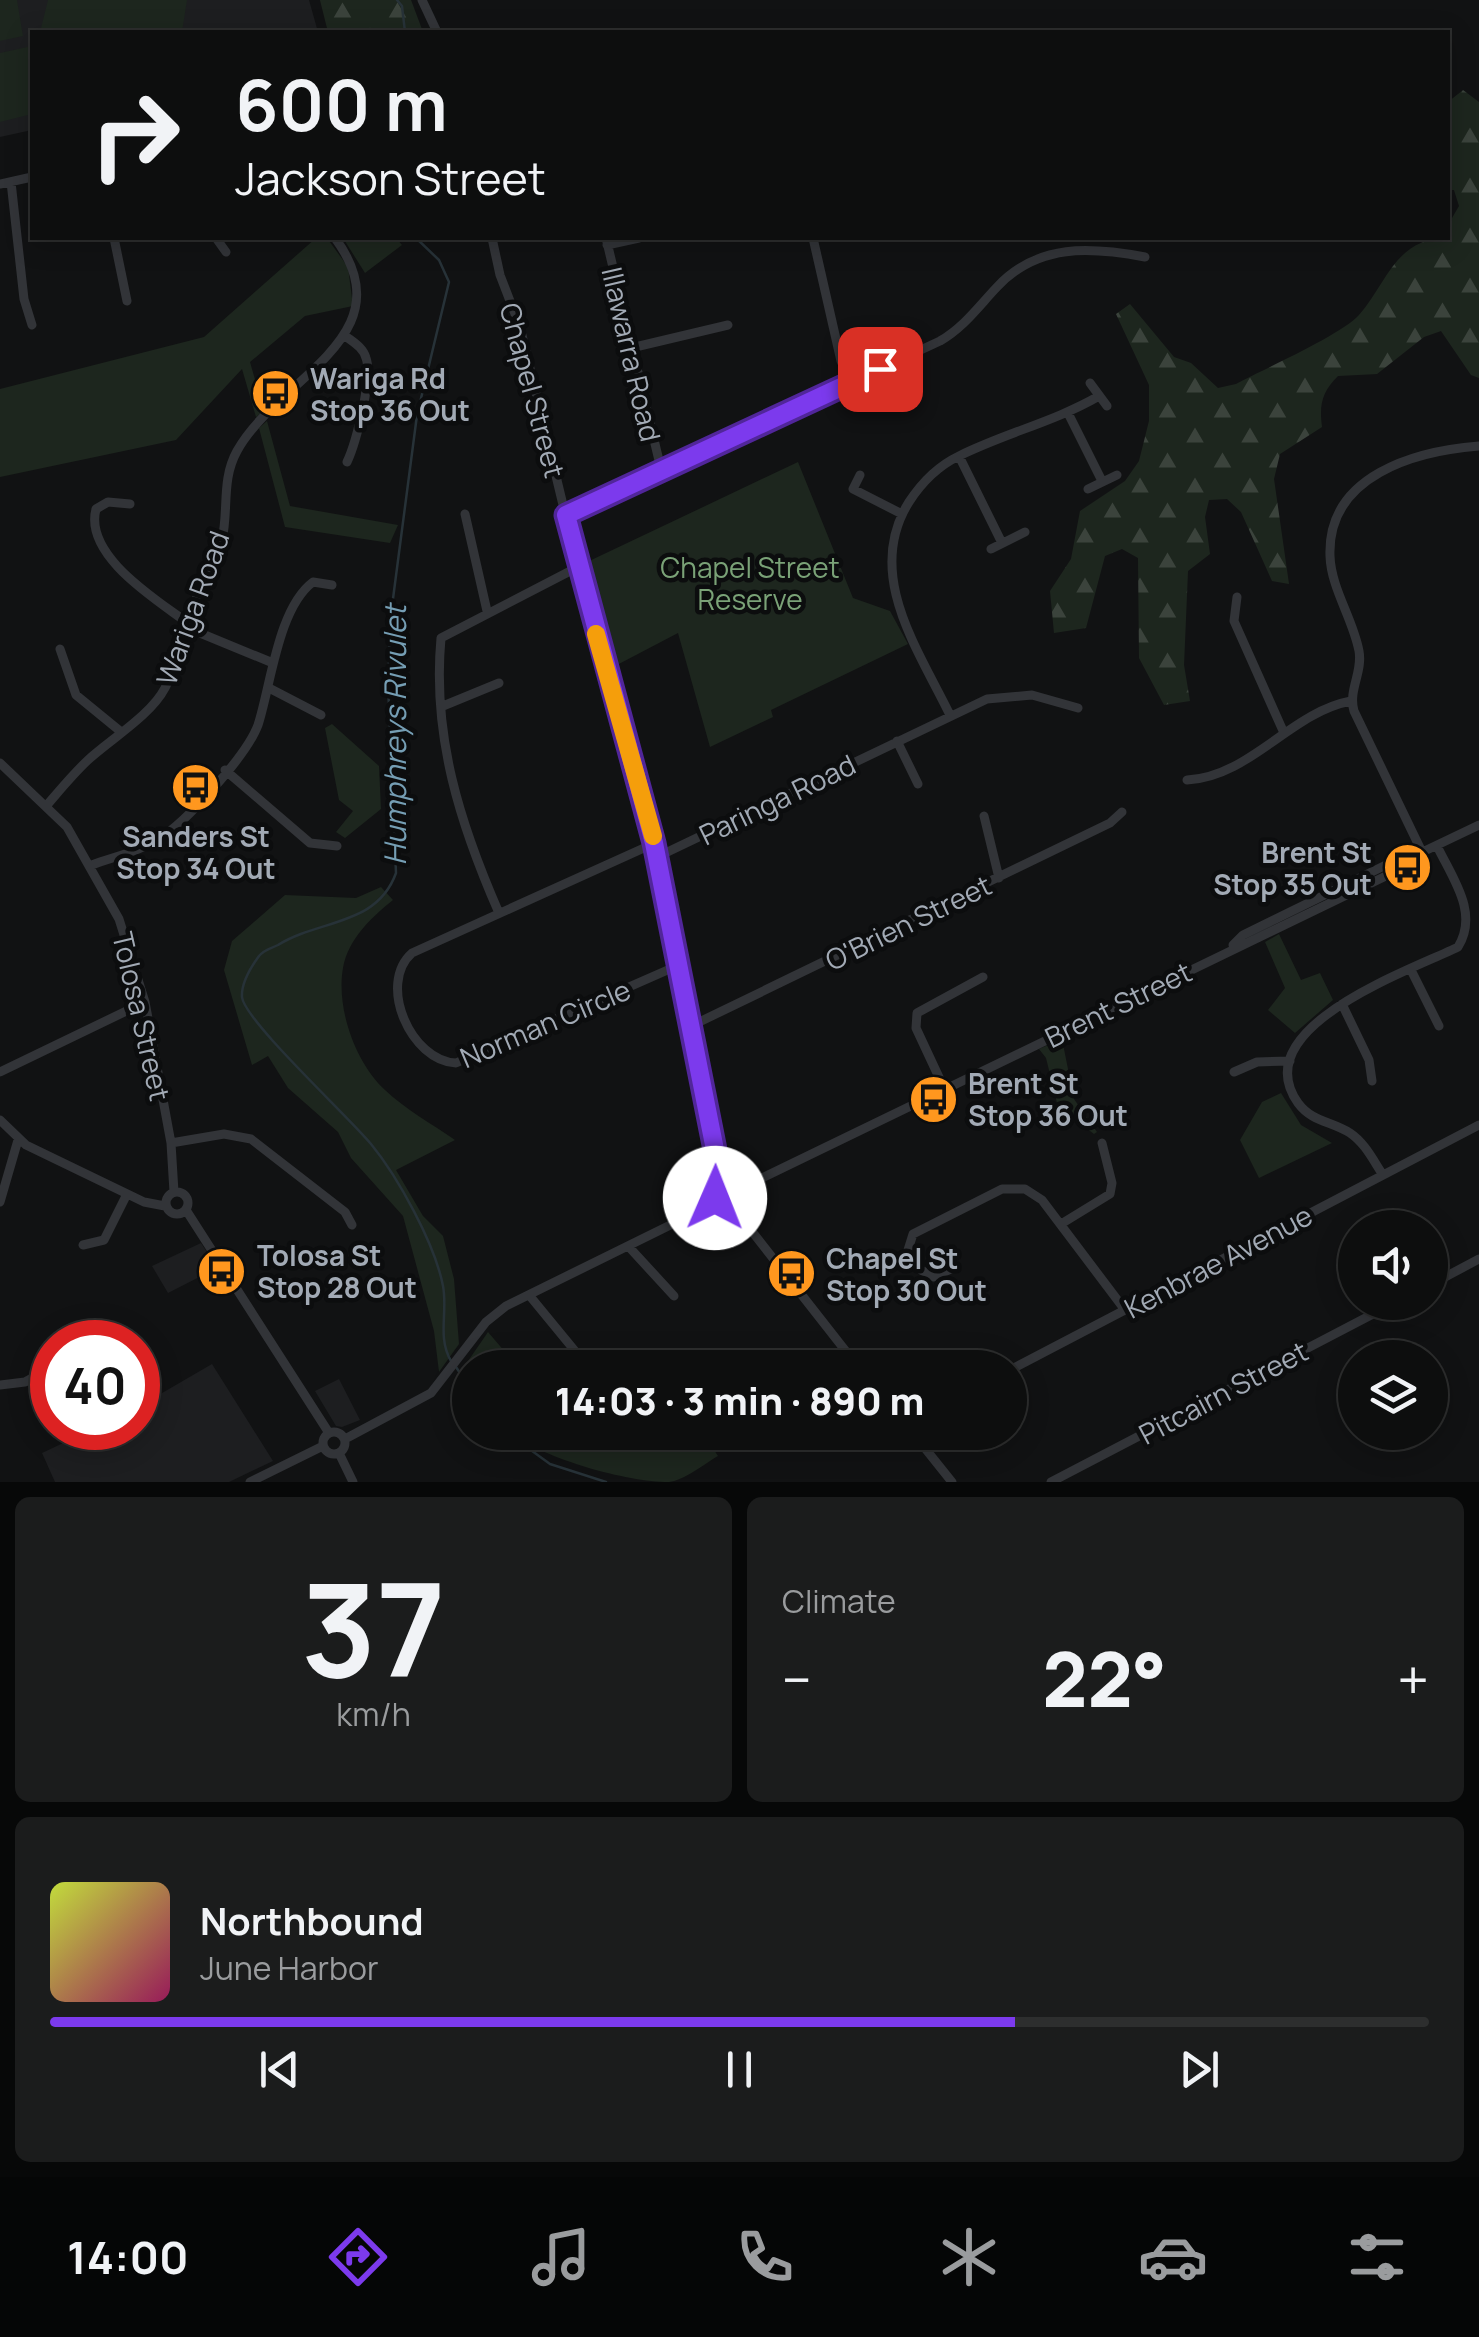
<!DOCTYPE html>
<meta charset="utf-8">
<style>
:root{--surface:#0d0e0e;--page:#1b1c1c;--text:#f1f3f6;--muted:#9a9c9e;--line:#2d2e2e;--accent:#7c3aed}
body{margin:0;font-family:Manrope,sans-serif;background:var(--page);color:var(--text);height:100vh;display:flex;flex-direction:column;font-size:38px;white-space:nowrap}
*{box-sizing:border-box;margin:0}
p{font-size:32px;color:var(--muted)}
.icon{flex:none;width:55px;height:55px;fill:none;stroke:currentColor;stroke-width:2;stroke-linecap:round;stroke-linejoin:round}
.map{position:relative;height:1482px;overflow:hidden}
.details{display:flex;flex-direction:column;gap:15px;padding:15px;background:#070808;flex:1}
.details>*{flex:none}
.top-card{position:absolute;left:30px;top:30px;width:1420px;height:210px;border-radius:0px;box-shadow:0 5px 25px #0003,0 0 0 2px var(--line);background:#0d0e0e;color:var(--text);overflow:hidden}
.buttons{position:absolute;left:1338px;top:1210px;display:grid;gap:20px}
.buttons a{display:grid;place-items:center;width:110px;height:110px;border-radius:50%;background:var(--surface);box-shadow:0 5px 25px #0003,0 0 0 2px var(--line);font-size:50px}
.speed{position:absolute;left:30px;top:1320px;display:flex;gap:20px;font-size:50px;font-weight:700;text-align:center}
.speed>*{display:grid;place-content:center;width:130px;height:130px;border-radius:50%;background:var(--surface);box-shadow:0 5px 25px #0003,0 0 0 2px var(--line);line-height:1}
.speed .limit{border:15px solid #d22;background:#fff;color:#111}
.pin{position:absolute;display:grid;place-items:center;width:85px;height:85px;color:#fff;margin:-42px;border-radius:20px;box-shadow:0 5px 15px #0006}
.me{position:absolute;width:110px;margin:-55px;rotate:1deg;stroke-linejoin:round;filter:drop-shadow(0 0 8px #0008)}
.turn{display:flex;align-items:center;gap:35px;height:210px;padding:0 40px;font-size:45px}
.turn .icon{width:130px;height:130px;stroke-width:2.5}
.turn b{display:block;font-size:70px;line-height:85px}
.big{font-size:75px;font-weight:800;line-height:1.1}
.details .widget{flex:1;display:flex;flex-direction:column;justify-content:center;gap:15px;min-width:0;padding:0 35px;border-radius:15px;background:var(--page)}
.details .dial{align-items:center;gap:0}
.dial b{font-size:130px;line-height:1}
.song{display:flex;align-items:center;gap:30px}
.cover{width:120px;height:120px;border-radius:15px;background:linear-gradient(135deg,hsl(70 70% 55%),hsl(330 70% 35%))}
.played{height:10px;border-radius:5px;background:linear-gradient(90deg,var(--accent) 70%,var(--line) 70%)}
.keys{display:flex;justify-content:space-around;direction:ltr}
.heat{display:flex;justify-content:space-between;align-items:center;font-size:55px;direction:ltr}
.details .tiles{flex:1;display:grid;gap:15px;grid-template-columns:1fr 1fr}
.widget:last-child{grid-column:span 2}
.trip{position:absolute;left:452px;top:1350px;width:575px;height:100px;border-radius:50px;background:var(--surface);box-shadow:0 5px 25px #0003,0 0 0 2px var(--line);font-weight:800;line-height:100px;text-align:center}
.tabs{display:flex;height:160px;justify-content:space-around;align-items:center;background:#050606;color:var(--muted)}
.tabs .icon{width:70px;height:70px}
.tabs .current{color:var(--accent)}
.tabs b{font-size:45px;color:var(--text)}
.map>svg:first-child{display:block}
.built{fill:#1d1e20}
.green{fill:#1d261e}
.forest{fill:url(#forest-firs)}
.lines{fill:none;stroke-linecap:round;stroke-linejoin:round}
.stream{stroke:#273238;stroke-width:2.5}
.minor{stroke:#323438;stroke-width:9}
.route-casing{stroke:#51269a;stroke-width:25}
.route{stroke:#7c3aed;stroke-width:18}
.slow{stroke:#f59e0b;stroke-width:18}
.labels{text-anchor:middle;dominant-baseline:central;stroke-width:9;stroke-linejoin:round;paint-order:stroke}
.street-label{font-size:28px;fill:#a2aab5;stroke:#0c0d0e}
.poi-label{font-size:28px;font-weight:bold;fill:#a2aab5;stroke:#0c0d0e;text-anchor:start}
.park-label{font-size:28px;fill:#7aa277;stroke:#0c0d0e}
.water-label{font-size:30px;font-style:italic;fill:#759eb4;stroke:#0c0d0e}
</style>
<div class="map">
<svg width="1479" height="1482" viewBox="0 0 1479 1482">
<defs>
<pattern id="forest-firs" width="22" height="20" patternUnits="userSpaceOnUse" patternTransform="scale(2.5)"><rect width="22" height="20" fill="#1d261e"/><path d="M5 1l3.5 6h-7zM16 11l3.5 6h-7z" fill="#3b433c"/></pattern>
</defs>
<rect width="100%" height="100%" fill="#111213"/>
<path class="built" d="M0,0H309L318,32H32V130L0,137Z
M201,1243L217,1268L168,1293L152,1266Z
M212,1364L273,1461L229,1482H55L42,1453L95,1428H138V1407Z
M339,1379L360,1420L342,1427L336,1426L315,1391Z"/>
<path class="green" d="M0,0H17L23,36L0,41Z
M48,0H187L182,32H40Z
M32,46V114L0,122V53Z
M316,238H327L348,267L353,306L305,316L250,362L264,411L256,417L242,369L176,440L0,477V389L204,337Z
M343,238H396L402,245L365,273Z
M267,421L290,506L398,525L390,543L285,527L259,428Z
M798,462L853,598L890,611L908,644L771,710L773,717L710,747L678,633L615,666L585,563Z
M332,724L379,766L381,809L345,838L336,832L353,811L339,800L325,728Z
M381,887L393,900C372,917 348,939 343,968C336,1008 355,1062 385,1090C405,1109 432,1124 455,1140L396,1170L423,1216L443,1236L454,1279L459,1344L439,1372L434,1331L403,1216L351,1158L338,1132L288,1088L268,1056L252,1065L224,970L232,941L285,895L356,898Z
M1279,934L1301,980L1320,973L1333,1000L1295,1033L1268,1010L1285,988L1265,942Z
M1062,1039L1074,1099L1097,1132L1094,1134L1058,1107L1046,1058L1039,1049Z
M1281,1093L1301,1125L1332,1143L1259,1178L1240,1140L1262,1102Z
M488,1332L518,1367L470,1368V1378L466,1364Z
M511,1433H575L592,1450L712,1447L718,1456C704,1464 685,1480 669,1482C626,1482 545,1459 511,1433Z"/>
<path class="forest" d="M320,0H411L423,32H328Z
M1463,90L1479,102V378L1471,375L1441,331L1424,337L1377,374L1338,376C1322,392 1319,404 1322,427L1280,454L1274,479L1289,584L1272,581L1241,512L1227,499L1209,500L1205,517L1210,554L1188,571L1184,665L1190,701L1164,705L1139,658L1138,558L1122,549L1105,556L1086,628L1054,633L1050,591L1071,559L1080,511L1125,481L1139,461L1149,421V385L1116,314L1130,304L1174,357L1191,363L1218,388L1236,384C1264,369 1341,335 1359,315C1388,282 1395,238 1448,238V225L1459,206L1454,190H1448V102Z"/>
<g class="lines">
<path class="stream" d="M397,0L402,6L405,32
M416,238L439,260L449,282L417,415L391,614L388,684L396,873C377,926 320,919 278,945C270,949 265,949 259,956C251,967 241,983 242,997C244,1020 350,1118 371,1144C398,1177 435,1244 443,1286C448,1312 437,1337 451,1361
M456,1367L470,1388
M506,1432L550,1464L606,1482"/>
<path class="minor" d="M422,0L437,32
M11,182L24,299L32,325
M0,184L32,177
M114,238L127,301
M216,238L226,252
M492,238L500,275L520,327L578,567L646,808L722,1185
M606,238L661,469
M813,238L841,361L851,383
M607,245L639,238
M344,335C353,342 363,347 366,358C373,377 356,443 347,462
M631,348L728,325
M1090,383L1107,406
M1068,413L1102,481
M959,456L1002,543
M860,475L853,489L902,514
M1088,489L1117,475
M130,504L108,502L96,509C84,555 154,598 185,621
M465,514L487,611
M566,515L940,341C964,327 978,307 997,287C1038,243 1091,247 1145,257
M991,549L1025,532
M1237,597L1234,621L1284,733
M183,626L273,663
M60,649L76,695L120,731
M269,688L321,715
M443,706L499,683
M950,715C918,649 864,574 909,502C922,482 938,466 959,456C1005,433 1054,422 1099,396
M897,741L918,784
M0,763L67,827L119,919L145,1002L171,1143L174,1192
M225,770L310,843L337,846
M1187,780C1250,777 1291,712 1351,701
M47,805C60,790 73,774 88,760C111,739 151,715 165,688C176,668 176,643 185,622C196,595 215,569 222,540C229,509 221,480 237,451C278,377 408,337 335,238
M984,816L999,878
M655,843L412,953C377,984 411,1061 456,1063L679,965
M1422,852L1354,711C1348,690 1363,672 1359,651C1353,619 1331,588 1330,556C1327,475 1416,451 1479,446
M657,857L987,699L1032,695L1078,708
M92,865C113,857 138,852 157,840C185,824 247,755 258,725C271,685 278,608 313,582L332,585
M499,913C460,824 432,736 441,638L578,567
M1233,945L1243,935L1390,863L1401,862
M1411,970L1439,1026
M1342,1004L1369,1060L1372,1081
M691,1026L1110,823L1122,812
M0,1072L145,1002
M1234,1072L1257,1062L1290,1061
M944,1088L916,1028L917,1013L983,977
M0,1120L26,1145L144,1202L165,1206
M171,1143L224,1134L251,1139L345,1212L352,1225
M1383,1175C1373,1160 1365,1143 1350,1133C1331,1121 1312,1122 1298,1103C1244,1027 1412,970 1458,947C1479,913 1453,879 1437,846
M715 1196a12 12 0 1 1 24 0a12 12 0 1 1-24 0Z
M737,1190L1390,874L1412,857L1479,825
M166 1203a11 11 0 1 1 22 0a11 11 0 1 1-22 0Z
M0,1202L18,1140
M732,1206L859,1368
M186,1210L329,1433
M1061,1224L1110,1194L1112,1183L1102,1143
M83,1245L104,1240L127,1194
M629,1247L674,1296
M953,1268L934,1277L921,1270L908,1250L913,1234L1002,1189H1025L1042,1200L1125,1310
M1430,1285L1479,1259
M529,1295L589,1368
M1010,1370L1479,1125
M0,1385L25,1382L52,1367
M323 1443a11 11 0 1 1 22 0a11 11 0 1 1-22 0Z
M912,1432L952,1482
M345,1439L431,1393L486,1322L506,1306L717,1202
M339,1453L353,1482
M250,1482L323,1446
M1051,1482L1396,1302"/>
</g>
<g class="lines">
<defs>
<path id="route" d="M715,1198L722,1185L654,843L566,515L880,369"/>
</defs>
<use href="#route" class="route-casing"/>
<use href="#route" class="route"/>
<path class="slow" d="M596,634L653,836"/>
</g>
<defs>
<symbol id="bus-disc" viewBox="-11 -11 22 22"><circle r="9.5" fill="#ff971e" stroke="#0c0d0e"/><path d="M-5-6H5V4H4V6H2V4H-2V6H-4V4H-5ZM-3.5-4V0h7V-4ZM-3.5 1.2v1.5H-2V1.2ZM2 1.2v1.5H3.5V1.2Z" fill="#111"/></symbol>
</defs>
<g fill-rule="evenodd">
<use href="#bus-disc" x="248" y="366" width="55" height="55"/>
<use href="#bus-disc" x="168" y="760" width="55" height="55"/>
<use href="#bus-disc" x="1380" y="840" width="55" height="55"/>
<use href="#bus-disc" x="906" y="1072" width="55" height="55"/>
<use href="#bus-disc" x="194" y="1244" width="55" height="55"/>
<use href="#bus-disc" x="764" y="1246" width="55" height="55"/>
</g>
<g class="labels">
<g class="street-label">
<text transform="translate(632 354) rotate(77)">Illawarra Road</text>
<text transform="translate(533 390) rotate(75)">Chapel Street</text>
<text transform="translate(192 608) rotate(-70)">Wariga Road</text>
<text transform="translate(777 799) rotate(-26)">Paringa Road</text>
<text transform="translate(908 922) rotate(-26)">O'Brien Street</text>
<text transform="translate(1118 1004) rotate(-26)">Brent Street</text>
<text transform="translate(142 1016) rotate(77)">Tolosa Street</text>
<text transform="translate(545 1023) rotate(-23)">Norman Circle</text>
<text transform="translate(1218 1261) rotate(-28)">Kenbrae Avenue</text>
<text transform="translate(1223 1392) rotate(-28)">Pitcairn Street</text>
</g>
<g class="poi-label">
<text x="310" y="378">Wariga Rd<tspan x="310" dy="32">Stop 36 Out</tspan></text>
<text x="196" y="836" text-anchor="middle">Sanders St<tspan x="196" dy="32">Stop 34 Out</tspan></text>
<text x="1372" y="852" text-anchor="end">Brent St<tspan x="1372" dy="32">Stop 35 Out</tspan></text>
<text x="968" y="1083">Brent St<tspan x="968" dy="32">Stop 36 Out</tspan></text>
<text x="257" y="1255">Tolosa St<tspan x="257" dy="32">Stop 28 Out</tspan></text>
<text x="826" y="1258">Chapel St<tspan x="826" dy="32">Stop 30 Out</tspan></text>
</g>
<g class="park-label">
<text x="750" y="567">Chapel Street<tspan x="750" dy="32">Reserve</tspan></text>
</g>
<g class="water-label">
<text transform="translate(394 735) rotate(-90)">Humphreys Rivulet</text>
</g>
</g>
</svg>
<div class="buttons">
<a><svg class="icon" aria-label="sound" viewBox="0 0 24 24"><path d="M4 9h4l5-4v14l-5-4H4zM17 9q2 3 0 6"/></svg></a>
<a><svg class="icon" aria-label="layers" viewBox="0 0 24 24"><path d="M12 4l9 5-9 5-9-5zM3 14l9 5 9-5"/></svg></a>
</div>
<div class="speed"><div class="limit">40</div></div>
<div class="pin" style="left:880px;top:369px;background:#d93025"><svg class="icon" aria-label="arrive" viewBox="0 0 24 24"><path d="M6 21V4h12l-3 4 3 4H6"/></svg></div>
<svg class="me" style="left:715px;top:1198px" viewBox="-20 -20 40 40"><circle r="19" fill="#fff"/><path d="M0-13L10 11 0 6-10 11z" fill="#7c3aed"/></svg>
<div class="trip">14:03 · 3 min · 890 m</div>
<div class="top-card">
<div class="turn"><svg class="icon" aria-label="right" viewBox="0 0 24 24"><path d="M7 20v-9h11M14 6l5 5-5 5"/></svg><div><b>600 m</b>Jackson Street</div></div>
</div>
</div>
<section class="details">
<div class="tiles">
<div class="widget dial"><b>37</b><p>km/h</p></div>
<div class="widget"><p>Climate</p>
<div class="heat"><a>−</a><b class="big">22°</b><a>+</a></div>
</div>
<div class="widget">
<div class="song"><i class="cover"></i><div><b>Northbound</b><p>June Harbor</p></div></div>
<div class="played"></div>
<div class="keys"><svg class="icon" aria-label="previous" viewBox="0 0 24 24"><path d="M18 5L8 12l10 7zM5 5v14"/></svg><svg class="icon" aria-label="pause" viewBox="0 0 24 24"><path d="M8 5v14M16 5v14"/></svg><svg class="icon" aria-label="next" viewBox="0 0 24 24"><path d="M6 5l10 7-10 7zM19 5v14"/></svg></div>
</div>
</div>
</section>
<nav class="tabs">
<b>14:00</b>
<svg class="icon current" aria-label="directions" viewBox="0 0 24 24"><path d="M12 3l9 9-9 9-9-9zM9 14v-3h6M13 9l2 2-2 2"/></svg>
<svg class="icon" aria-label="music" viewBox="0 0 24 24"><path d="M9 18V5l10-2v13"/><circle cx="6" cy="18" r="3"/><circle cx="16" cy="16" r="3"/></svg>
<svg class="icon" aria-label="phone" viewBox="0 0 24 24"><path d="M5 4h4l2 5-3 2q2 4 5 5l2-3 5 2v4C11 20 4 13 5 4z"/></svg>
<svg class="icon" aria-label="climate" viewBox="0 0 24 24"><path d="M12 3v18M4 7l16 10M4 17L20 7"/></svg>
<svg class="icon" aria-label="car" viewBox="0 0 24 24"><path d="M5 17H2v-5l4-1 3-4h7l3 4 3 1v5h-3M9 17h6M6 11h13"/><circle cx="7" cy="17" r="2"/><circle cx="17" cy="17" r="2"/></svg>
<svg class="icon" aria-label="filters" viewBox="0 0 24 24"><path d="M4 7h16M4 17h16"/><circle cx="9" cy="7" r="2"/><circle cx="15" cy="17" r="2"/></svg>
</nav>
